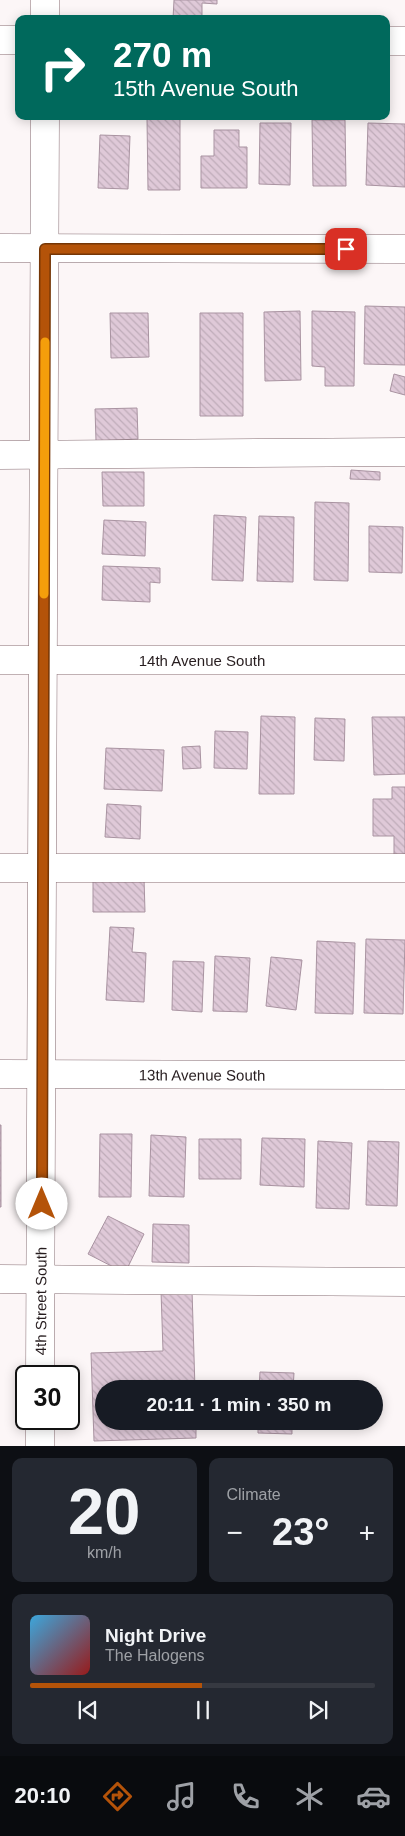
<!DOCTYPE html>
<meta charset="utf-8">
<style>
:root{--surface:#171b24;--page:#242831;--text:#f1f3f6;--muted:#9ea1a6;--line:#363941;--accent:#b45309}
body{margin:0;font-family:Helvetica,sans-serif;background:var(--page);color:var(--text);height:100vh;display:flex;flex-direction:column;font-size:19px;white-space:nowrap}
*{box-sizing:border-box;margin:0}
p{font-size:16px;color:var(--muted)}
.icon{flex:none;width:28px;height:28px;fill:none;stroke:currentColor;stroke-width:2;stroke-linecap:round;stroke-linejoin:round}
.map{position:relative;height:1446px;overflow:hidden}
.panel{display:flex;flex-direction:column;gap:12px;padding:12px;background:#0d0f14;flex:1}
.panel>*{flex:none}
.top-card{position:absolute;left:15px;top:15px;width:375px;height:105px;border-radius:10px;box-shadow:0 2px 12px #0003;background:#00695c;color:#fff;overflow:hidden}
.speed{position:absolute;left:15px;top:1365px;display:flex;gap:10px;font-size:25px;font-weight:700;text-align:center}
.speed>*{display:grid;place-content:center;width:65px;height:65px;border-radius:50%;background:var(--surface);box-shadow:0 2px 12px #0003;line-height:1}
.speed .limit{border:2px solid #111;border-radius:8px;background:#fff;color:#111}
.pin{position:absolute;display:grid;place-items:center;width:42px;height:42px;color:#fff;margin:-21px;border-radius:10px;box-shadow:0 2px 8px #0006}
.me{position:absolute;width:55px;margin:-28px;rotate:0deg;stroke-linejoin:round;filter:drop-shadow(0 0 4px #0008)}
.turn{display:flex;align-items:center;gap:18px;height:105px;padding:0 15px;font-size:22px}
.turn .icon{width:65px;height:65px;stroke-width:2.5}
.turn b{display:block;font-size:35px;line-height:42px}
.big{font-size:38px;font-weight:800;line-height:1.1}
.panel .card{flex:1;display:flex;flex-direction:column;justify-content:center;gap:8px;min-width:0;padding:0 18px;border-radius:10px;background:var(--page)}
.panel .dial{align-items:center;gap:0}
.dial b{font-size:65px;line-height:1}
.song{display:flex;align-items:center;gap:15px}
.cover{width:60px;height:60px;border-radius:8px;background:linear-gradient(135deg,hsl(200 70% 55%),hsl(0 70% 35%))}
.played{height:5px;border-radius:2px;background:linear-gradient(90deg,var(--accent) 50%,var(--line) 50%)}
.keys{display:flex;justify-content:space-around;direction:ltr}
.heat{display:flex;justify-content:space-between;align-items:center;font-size:28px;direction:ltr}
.panel .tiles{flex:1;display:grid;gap:12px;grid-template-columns:1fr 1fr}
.card:last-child{grid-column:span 2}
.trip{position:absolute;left:95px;top:1380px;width:288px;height:50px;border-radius:25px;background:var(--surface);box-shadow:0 2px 12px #0003;font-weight:800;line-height:50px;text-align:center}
.tabs{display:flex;height:80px;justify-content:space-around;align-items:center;background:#090b0e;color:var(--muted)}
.tabs .icon{width:35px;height:35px}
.tabs .active{color:var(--accent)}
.tabs b{font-size:22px;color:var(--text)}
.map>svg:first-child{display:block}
.building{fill:url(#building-back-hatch);stroke:#a993a1}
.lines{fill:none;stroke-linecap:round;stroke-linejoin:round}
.minor-casing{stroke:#866d73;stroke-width:29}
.minor{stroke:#fff;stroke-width:28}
.route-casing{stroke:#753606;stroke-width:12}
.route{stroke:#b45309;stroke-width:9}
.slow{stroke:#f59e0b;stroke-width:9}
.labels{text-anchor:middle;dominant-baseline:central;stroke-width:5;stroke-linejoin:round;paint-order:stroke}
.street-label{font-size:15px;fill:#271d1f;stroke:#fcf6f7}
</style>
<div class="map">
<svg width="405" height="1446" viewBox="0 0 405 1446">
<defs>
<pattern id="building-back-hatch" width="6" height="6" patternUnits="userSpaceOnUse" patternTransform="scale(1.25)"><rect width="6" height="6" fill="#dfc9d8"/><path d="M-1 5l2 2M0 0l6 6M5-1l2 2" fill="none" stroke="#bfacb9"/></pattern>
</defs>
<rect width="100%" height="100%" fill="#fcf6f7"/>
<path class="building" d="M174,0H217V4L202,3V19H173Z
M147,119H180V190H148Z
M312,120H345L346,186H313Z
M260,123H291L290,185L259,184Z
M368,123L405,124V187L366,185Z
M214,130H239V147H247V188H201V156H214Z
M100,135L130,136L128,189L98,188Z
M365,306L405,307V365L364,364Z
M300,311L301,380L265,381L264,312Z
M312,311L355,312L354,386H325V367L312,366Z
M110,313H148L149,357L111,358Z
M200,313H243V416H200Z
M394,374L405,377V395L390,391Z
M137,408L138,439L96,441L95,409Z
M351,470L380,472V480L350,479Z
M102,472H144V506H103Z
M315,502L349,503L348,581L314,580Z
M214,515L246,517L243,581L212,580Z
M259,516L294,517L293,582L257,581Z
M104,520L146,522L145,556L102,554Z
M369,526L403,527L402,573L369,572Z
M103,566L160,568V583L150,582V602L102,600Z
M261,716L295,717L294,794H259Z
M372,717H405V774L374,775Z
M315,718L345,719L344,761L314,760Z
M215,731L248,732L247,769L214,768Z
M200,746L201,768L183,769L182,747Z
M106,748L164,750L162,791L104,789Z
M392,787H405V857H394V836H373V799H392Z
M107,804L141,806L140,839L105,837Z
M93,878H144L145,912H93Z
M110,927L134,928L132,952L146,953L144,1002L106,1000Z
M366,939L405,940L403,1014L364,1013Z
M317,941L355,943L353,1014L315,1013Z
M215,956L250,958L247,1012L213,1011Z
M271,957L302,960L296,1010L266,1006Z
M173,961L204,962L202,1012L172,1010Z
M0,1125H1V1207H0Z
M100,1134H132L131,1197H99Z
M151,1135L186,1137L184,1197L149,1196Z
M262,1138L305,1139L304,1187L260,1185Z
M199,1139H241V1179H199Z
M318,1141L352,1143L349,1209L316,1208Z
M368,1141L399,1142L397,1206L366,1205Z
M108,1216L144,1234L125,1273L88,1254Z
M153,1224L189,1225V1263L152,1262Z
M192,1290L195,1389H104V1421H196V1438L94,1441L91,1353L163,1351L161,1291Z
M260,1372L294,1373L293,1389H259Z
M313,1386H349V1389H313Z
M258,1421H292V1434L258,1433Z"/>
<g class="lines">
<defs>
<g id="minor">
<path d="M45,19V0"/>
<path d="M0,40H19"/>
<path d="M386,41H405"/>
<path d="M0,248L405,249"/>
<path d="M0,455L405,452"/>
<path id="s1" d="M0,660H405"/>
<path d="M0,868H405"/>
<path id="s2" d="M0,1074L405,1075"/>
<path d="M0,1279L405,1282"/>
<path id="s3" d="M40,1376L45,116"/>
<path d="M40,1446V1419"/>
</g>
</defs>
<use href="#minor" class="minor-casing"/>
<use href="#minor" class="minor"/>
</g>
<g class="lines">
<defs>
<path id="route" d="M42,1204L45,249H346"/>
</defs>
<use href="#route" class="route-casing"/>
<use href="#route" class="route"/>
<path class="slow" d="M44,594L45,342"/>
</g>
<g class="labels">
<g class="street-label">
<text stroke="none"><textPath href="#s1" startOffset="202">14th Avenue South</textPath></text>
<text stroke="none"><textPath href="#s2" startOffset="202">13th Avenue South</textPath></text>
<text stroke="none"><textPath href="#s3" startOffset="75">4th Street South</textPath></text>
</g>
</g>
</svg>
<div class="speed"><div class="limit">30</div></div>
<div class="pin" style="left:346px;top:249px;background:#d93025"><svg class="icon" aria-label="arrive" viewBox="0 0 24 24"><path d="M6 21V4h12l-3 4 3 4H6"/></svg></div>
<svg class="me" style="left:42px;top:1204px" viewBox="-20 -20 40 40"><circle r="19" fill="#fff"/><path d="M0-13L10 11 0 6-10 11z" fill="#b45309"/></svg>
<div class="trip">20:11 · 1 min · 350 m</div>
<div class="top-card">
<div class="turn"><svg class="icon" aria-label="right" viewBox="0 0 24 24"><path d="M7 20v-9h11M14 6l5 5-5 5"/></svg><div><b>270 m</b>15th Avenue South</div></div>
</div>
</div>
<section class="panel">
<div class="tiles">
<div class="card dial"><b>20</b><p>km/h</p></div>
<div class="card"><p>Climate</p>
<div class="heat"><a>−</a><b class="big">23°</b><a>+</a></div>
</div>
<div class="card">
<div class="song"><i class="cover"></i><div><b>Night Drive</b><p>The Halogens</p></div></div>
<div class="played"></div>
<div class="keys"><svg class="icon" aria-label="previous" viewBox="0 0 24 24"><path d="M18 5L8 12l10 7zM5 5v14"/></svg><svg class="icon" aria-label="pause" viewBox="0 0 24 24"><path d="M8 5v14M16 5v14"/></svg><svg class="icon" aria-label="next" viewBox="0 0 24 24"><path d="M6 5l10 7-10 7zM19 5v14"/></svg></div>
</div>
</div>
</section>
<nav class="tabs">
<b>20:10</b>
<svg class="icon active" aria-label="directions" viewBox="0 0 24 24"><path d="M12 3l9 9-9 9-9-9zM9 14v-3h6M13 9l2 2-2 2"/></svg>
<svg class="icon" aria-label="music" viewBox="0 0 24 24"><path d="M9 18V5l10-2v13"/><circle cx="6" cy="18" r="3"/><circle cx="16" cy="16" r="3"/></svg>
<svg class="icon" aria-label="phone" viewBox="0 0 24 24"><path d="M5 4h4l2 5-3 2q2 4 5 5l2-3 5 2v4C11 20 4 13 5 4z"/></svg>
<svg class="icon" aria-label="climate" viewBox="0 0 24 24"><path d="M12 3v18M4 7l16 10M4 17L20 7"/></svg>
<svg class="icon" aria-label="car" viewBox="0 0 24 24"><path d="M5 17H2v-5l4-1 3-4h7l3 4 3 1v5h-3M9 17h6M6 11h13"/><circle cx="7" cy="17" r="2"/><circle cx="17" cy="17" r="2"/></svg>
</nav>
